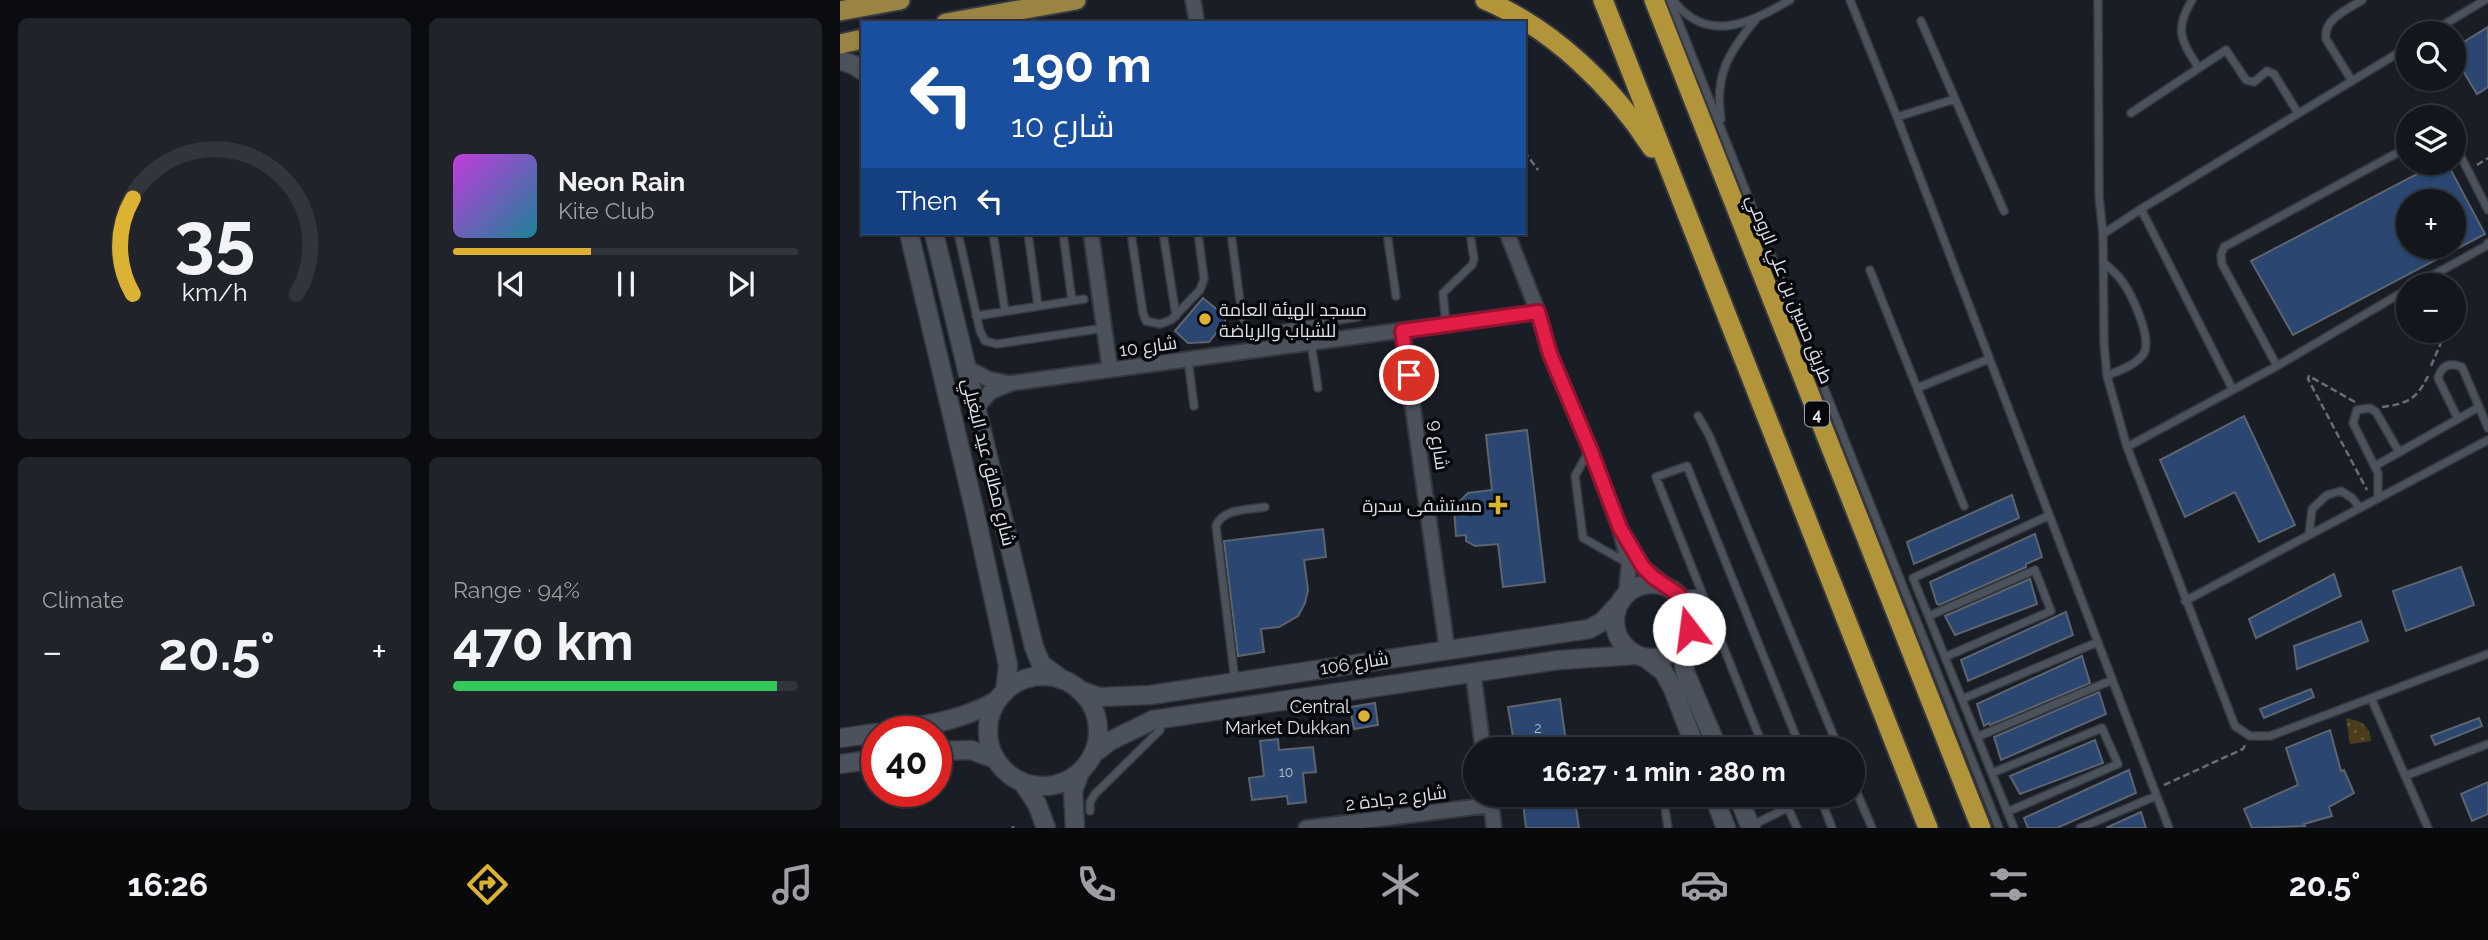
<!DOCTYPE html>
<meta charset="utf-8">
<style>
:root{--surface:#13161c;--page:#202329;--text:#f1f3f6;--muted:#9d9fa3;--line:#32353b;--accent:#dcb233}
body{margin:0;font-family:Raleway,Cairo,sans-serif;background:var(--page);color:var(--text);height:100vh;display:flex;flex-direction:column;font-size:26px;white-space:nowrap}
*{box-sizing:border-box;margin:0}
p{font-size:23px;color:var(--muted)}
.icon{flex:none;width:38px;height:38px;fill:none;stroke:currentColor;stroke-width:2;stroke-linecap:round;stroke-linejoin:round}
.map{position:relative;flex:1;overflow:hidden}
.details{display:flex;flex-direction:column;gap:18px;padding:18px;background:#0a0c0f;width:840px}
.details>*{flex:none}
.hud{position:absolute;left:21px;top:21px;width:665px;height:214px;border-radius:0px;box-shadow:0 2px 5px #0004,0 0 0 2px var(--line);background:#1a4fa0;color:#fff;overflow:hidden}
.tools{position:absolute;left:1556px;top:21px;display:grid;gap:14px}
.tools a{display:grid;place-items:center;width:70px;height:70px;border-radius:50%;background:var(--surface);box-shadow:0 2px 5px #0004,0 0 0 2px var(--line);font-size:35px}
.speed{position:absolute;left:21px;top:716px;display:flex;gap:14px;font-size:35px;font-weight:700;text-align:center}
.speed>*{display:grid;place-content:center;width:91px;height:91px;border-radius:50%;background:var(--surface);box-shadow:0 2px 5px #0004,0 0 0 2px var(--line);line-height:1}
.speed .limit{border:10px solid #d22;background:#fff;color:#111}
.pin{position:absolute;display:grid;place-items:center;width:60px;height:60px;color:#fff;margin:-30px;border:4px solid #fff;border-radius:50%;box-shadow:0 2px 7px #0007}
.me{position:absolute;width:77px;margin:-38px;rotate:345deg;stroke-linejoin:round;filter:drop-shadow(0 0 5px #0008)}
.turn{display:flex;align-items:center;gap:24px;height:147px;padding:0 35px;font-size:32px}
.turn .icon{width:91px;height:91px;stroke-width:2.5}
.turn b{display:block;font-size:49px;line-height:60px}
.then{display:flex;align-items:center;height:66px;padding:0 35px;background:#0003;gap:14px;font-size:26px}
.big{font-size:52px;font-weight:700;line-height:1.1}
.details .card{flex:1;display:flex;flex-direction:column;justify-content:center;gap:10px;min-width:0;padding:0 24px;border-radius:10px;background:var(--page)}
.details .dial{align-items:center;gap:0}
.dial svg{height:182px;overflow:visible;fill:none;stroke:var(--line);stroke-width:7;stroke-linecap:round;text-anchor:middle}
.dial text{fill:var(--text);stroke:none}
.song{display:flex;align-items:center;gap:21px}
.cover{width:84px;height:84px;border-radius:10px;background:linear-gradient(135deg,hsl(290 70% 55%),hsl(190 70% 35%))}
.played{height:7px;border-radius:4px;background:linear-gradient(90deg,var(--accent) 40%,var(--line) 40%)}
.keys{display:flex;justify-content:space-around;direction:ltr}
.heat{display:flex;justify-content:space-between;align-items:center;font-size:38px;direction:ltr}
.charge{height:10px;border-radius:5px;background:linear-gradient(90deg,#34c759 94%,var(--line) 0)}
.details .tiles{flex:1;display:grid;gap:18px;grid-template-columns:repeat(2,1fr)}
.trip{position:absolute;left:623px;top:737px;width:402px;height:70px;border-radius:35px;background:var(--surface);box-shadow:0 2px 5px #0004,0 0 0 2px var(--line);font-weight:700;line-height:70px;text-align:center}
.menu{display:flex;height:112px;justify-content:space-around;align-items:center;background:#08090b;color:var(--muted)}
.menu .icon{width:49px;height:49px}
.menu .active{color:var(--accent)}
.menu b{font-size:32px;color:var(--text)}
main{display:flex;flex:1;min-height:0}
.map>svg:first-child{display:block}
.grass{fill:url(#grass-dots)}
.building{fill:#2a4671;stroke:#5d646e;stroke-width:2;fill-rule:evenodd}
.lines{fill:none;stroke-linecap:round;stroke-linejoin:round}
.service-casing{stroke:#35383f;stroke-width:10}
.minor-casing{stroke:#35383f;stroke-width:18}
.tertiary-casing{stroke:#35383f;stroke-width:21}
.primary-casing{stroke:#35383f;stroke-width:23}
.trunk-casing{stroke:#35383f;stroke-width:23}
.path{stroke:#696e75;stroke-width:2.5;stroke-dasharray:7 3.5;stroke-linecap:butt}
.service{stroke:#4c525c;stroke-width:7}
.minor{stroke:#4c525c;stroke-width:14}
.tertiary{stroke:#4c525c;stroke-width:18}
.primary{stroke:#998443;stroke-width:19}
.trunk{stroke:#b2943a;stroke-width:19}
.route-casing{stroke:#92132f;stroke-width:18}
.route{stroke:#e11d48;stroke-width:12}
.poi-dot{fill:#dcb233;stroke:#06080b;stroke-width:2.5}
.labels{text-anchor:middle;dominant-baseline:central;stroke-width:7;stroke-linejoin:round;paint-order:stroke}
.number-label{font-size:14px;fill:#b1bbca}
.shield{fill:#06080b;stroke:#9da1a6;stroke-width:2}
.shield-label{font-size:16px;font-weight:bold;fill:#dee2e8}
.street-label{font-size:18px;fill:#dee2e8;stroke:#06080b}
.poi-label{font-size:18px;fill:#dee2e8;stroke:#06080b;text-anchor:end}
</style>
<main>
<section class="details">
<div class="tiles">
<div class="card dial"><svg viewBox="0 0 100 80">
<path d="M14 69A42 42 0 1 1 86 69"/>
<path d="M14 69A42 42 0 0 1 14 27" stroke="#dcb233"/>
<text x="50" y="56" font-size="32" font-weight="700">35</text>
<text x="50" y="72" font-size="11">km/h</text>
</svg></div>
<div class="card">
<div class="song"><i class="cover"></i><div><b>Neon Rain</b><p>Kite Club</p></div></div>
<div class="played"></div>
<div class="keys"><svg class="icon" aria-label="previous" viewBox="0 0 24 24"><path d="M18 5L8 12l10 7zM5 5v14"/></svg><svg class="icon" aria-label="pause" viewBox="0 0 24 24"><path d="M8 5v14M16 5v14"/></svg><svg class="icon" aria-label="next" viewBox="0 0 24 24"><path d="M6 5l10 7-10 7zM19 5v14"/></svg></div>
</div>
<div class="card"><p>Climate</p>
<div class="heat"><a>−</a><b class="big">20.5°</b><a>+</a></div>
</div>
<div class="card"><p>Range · 94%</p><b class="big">470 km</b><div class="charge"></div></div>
</div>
</section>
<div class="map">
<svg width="1648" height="828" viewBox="0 0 1648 828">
<defs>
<pattern id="grass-dots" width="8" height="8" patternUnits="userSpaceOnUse" patternTransform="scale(1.75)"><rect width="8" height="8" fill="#4b3d19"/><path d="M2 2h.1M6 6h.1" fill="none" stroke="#64593a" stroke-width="1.8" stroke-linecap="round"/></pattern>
</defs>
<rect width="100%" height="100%" fill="#191e26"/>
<path class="grass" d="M1506,718C1521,721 1529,724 1531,741L1510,744Z"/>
<path class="building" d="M1648,27V87L1637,94L1614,56V48Z
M1598,163H1607L1645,234L1453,335L1411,261ZM1568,201H1614V247H1568Z
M363,298L385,316V322L369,342L348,343L335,331Z
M1404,416L1455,525L1419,542L1395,492L1345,517L1320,460Z
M687,430L705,582L663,587L658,544L635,546L626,541V535L616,536L614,509H621L620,501L628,493L652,490L646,435Z
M1172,495L1179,518L1074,564L1067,542Z
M483,529L486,557L464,560L468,590L465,603L458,616L439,627L421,629L424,652L398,656L384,541Z
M1195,534L1202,557L1186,564V567L1099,605L1097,604L1090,582Z
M1621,567L1634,605L1566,631L1553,591Z
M1494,574L1501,596L1416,638L1409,619Z
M1190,579L1197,604L1115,635L1105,616Z
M1226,612L1233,635L1128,681L1121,660Z
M1521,621L1528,641L1457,669L1454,646Z
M1242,656L1250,683L1150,725L1149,723L1144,726L1137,704Z
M1471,689L1474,697L1424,718L1420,709Z
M1259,692L1266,714L1161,760L1154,737Z
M720,699L727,749H675L668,707Z
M535,703L538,725L514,729L510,707Z
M1639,718L1642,726L1595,745L1591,736Z
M1490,730L1501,771L1504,770L1514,793L1489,807L1492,816L1464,824L1465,826L1412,828L1404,809L1458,785L1446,748Z
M438,739L439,750L473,747L476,772L463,773L466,802L448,804L447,796L412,800L409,778L424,776L420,741Z
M1255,740L1263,763L1180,794L1170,776Z
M1289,770L1296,793L1217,828H1188L1184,818Z
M1648,782V814L1632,821L1621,794Z
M682,794H734L739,828H686Z
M1301,812L1306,828H1266Z"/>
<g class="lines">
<defs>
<path id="service" d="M830,0L1159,828
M833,0C867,45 910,23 950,0
M1010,0L1057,117L1329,828
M1258,0L1259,196L1263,234L1264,343L1267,376L1287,447L1395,726L1410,736H1430L1648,654
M1352,0C1334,30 1341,40 1358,67
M1081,21L1164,211
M1590,33L1645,0
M1512,81L1486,39C1483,19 1507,10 1522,0
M1291,113L1386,50L1406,80L1414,82L1427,71L1434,74L1458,113
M1057,117L1115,99
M881,119C874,75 889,52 916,19
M1614,143L1648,210
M1301,209L1393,390
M118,233L140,331L145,341L157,344L264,328
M153,233L165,311
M188,233L198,306
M223,233L232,301
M291,233L303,313L306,321L320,324L331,320L360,290L364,279L358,233
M323,233L336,316
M391,233L402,316L407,329L418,332L518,317
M547,233L556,296
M1263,234L1301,209L1568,47
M1263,262C1270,268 1277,274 1282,281C1292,295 1312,337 1304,353C1297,365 1279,370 1267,376
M1030,270L1124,506
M1575,285L1646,246L1648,243
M136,316L244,299
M606,325L603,293L632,265L634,259L630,233
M471,343L478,388
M348,359L354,406
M1437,366L1382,264L1381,255L1384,247L1568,147
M1077,388L1149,359
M858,416L869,435L999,749
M1618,419L1598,378C1602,365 1610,362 1622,367L1648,428
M1287,447L1437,366L1568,289
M750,449L735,476L743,538L789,564
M1535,466L1639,407
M1538,498V473L1513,423L1517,410L1530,408L1536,412L1559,452
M1469,535L1472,509L1487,495L1501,491L1512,498L1520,508
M839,595L862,593
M1345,601L1648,440
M1089,616L1195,570L1211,611L1105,657
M850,620L867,605
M395,681L376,526C383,508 408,510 425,507
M1531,698L1588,828
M1122,699L1258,642
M1137,737L1272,680
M924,749L816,477L847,466L961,749
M1152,773L1262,728L1278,764L1167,812
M1565,776L1648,744
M1013,783L1032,828
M823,794L828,828
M942,794L957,828
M979,794L992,828
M903,807L943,796
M250,811V802L255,794L320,730L321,718
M911,826L949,807
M1174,828L1073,578L1208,516
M1240,828L1316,796"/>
<path id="minor" d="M353,0L357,23
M251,233L270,370
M667,233L698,312L710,354L750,449L780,529L789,565L786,595
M562,331L607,648
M127,368L148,379L167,383
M135,410L150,392L172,383L698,312
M789,543L803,567L829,588
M633,672L643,749
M650,794L654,828
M466,828L651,805"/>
<path id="tertiary" d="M0,60L14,65L23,71
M69,233L134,508L168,665L165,692
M94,233L194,647L201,664L223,680
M775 621a37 37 0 1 1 74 0a37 37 0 1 1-74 0Z
M846,638L843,656L845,672L878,749
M807,659L823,671L833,689L856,749
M148 731a55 55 0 1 1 110 0a55 55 0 1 1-110 0Z
M239,690L259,697L310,695L749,629L762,622L780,603
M45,732C86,725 121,721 158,700
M0,738L37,733
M96,751L131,750L155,759
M254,753L270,741L313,720L719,660L795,655
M0,764L37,759
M183,783L197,804L206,828
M873,794L886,828
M897,794L911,828
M235,828L233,791L240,772"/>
<path id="primary" d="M0,11L60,0
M106,23L236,0
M0,44L23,39"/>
<path id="trunk" d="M645,0C713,29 772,86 812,148
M763,0L1088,828
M814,0L1141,828"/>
</defs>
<use href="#service" class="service-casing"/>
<use href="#minor" class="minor-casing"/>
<use href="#tertiary" class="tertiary-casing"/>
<use href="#primary" class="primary-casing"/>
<use href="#trunk" class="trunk-casing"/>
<path class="path" d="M684,151L698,170
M1637,165L1648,158
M1591,366L1606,331
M1515,402L1469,376L1468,379L1527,490
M1542,407C1567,404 1577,399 1588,376
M1324,785L1403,749L1405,745
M173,826V828"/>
<use href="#service" class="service"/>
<use href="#minor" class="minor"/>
<use href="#tertiary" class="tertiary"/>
<use href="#primary" class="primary"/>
<use href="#trunk" class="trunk"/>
</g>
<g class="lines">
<defs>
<path id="route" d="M569,375L562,331L698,312L710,354L750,449L780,528L803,567L813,577L839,595L847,607L850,620L849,629"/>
</defs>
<use href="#route" class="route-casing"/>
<use href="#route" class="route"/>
</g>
<g class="poi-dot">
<circle cx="365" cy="319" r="7"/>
<path d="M654.5 494.5h7v7h7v7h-7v7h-7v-7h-7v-7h7z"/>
<circle cx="524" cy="716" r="7"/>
</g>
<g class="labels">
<g class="number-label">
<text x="698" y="728">2</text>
<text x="446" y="772">10</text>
</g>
<rect class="shield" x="965" y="401.5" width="24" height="25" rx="5"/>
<g class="shield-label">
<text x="977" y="414">4</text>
</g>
<g class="street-label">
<text transform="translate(950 289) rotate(68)">طريق حسين بن علي الرومي</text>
<text transform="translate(308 346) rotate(-8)">شارع 10</text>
<text transform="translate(599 445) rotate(82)">شارع 9</text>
<text transform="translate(149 462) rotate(76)">شارع مطلق عيد البغيلي</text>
<text transform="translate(514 663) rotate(-9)">شارع 106</text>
<text transform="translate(556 798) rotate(-7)">شارع 2 جادة 2</text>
</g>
<g class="poi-label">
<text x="379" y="309" text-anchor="start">مسجد الهيئة العامة<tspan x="379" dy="21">للشباب والرياضة</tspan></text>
<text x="642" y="505">مستشفى سدرة</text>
<text x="510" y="706">Central<tspan x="510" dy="21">Market Dukkan</tspan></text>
</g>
</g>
</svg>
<div class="tools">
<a><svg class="icon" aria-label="search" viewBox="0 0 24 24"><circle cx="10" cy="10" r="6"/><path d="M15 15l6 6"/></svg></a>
<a><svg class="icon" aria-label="layers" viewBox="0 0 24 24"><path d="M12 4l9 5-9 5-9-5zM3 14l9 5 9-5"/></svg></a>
<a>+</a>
<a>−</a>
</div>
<div class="speed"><div class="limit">40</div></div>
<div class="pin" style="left:569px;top:375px;background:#d93025"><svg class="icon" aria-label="arrive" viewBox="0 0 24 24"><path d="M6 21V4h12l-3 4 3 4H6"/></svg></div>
<svg class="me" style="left:849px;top:629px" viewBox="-20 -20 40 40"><circle r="19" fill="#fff"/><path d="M0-13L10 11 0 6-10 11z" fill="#e11d48"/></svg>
<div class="trip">16:27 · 1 min · 280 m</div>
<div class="hud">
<div class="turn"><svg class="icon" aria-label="left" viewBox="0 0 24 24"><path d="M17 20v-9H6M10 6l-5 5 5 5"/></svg><div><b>190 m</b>شارع 10</div></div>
<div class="then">Then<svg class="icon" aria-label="left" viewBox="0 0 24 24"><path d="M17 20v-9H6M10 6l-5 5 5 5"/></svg></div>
</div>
</div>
</main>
<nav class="menu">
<b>16:26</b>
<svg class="icon active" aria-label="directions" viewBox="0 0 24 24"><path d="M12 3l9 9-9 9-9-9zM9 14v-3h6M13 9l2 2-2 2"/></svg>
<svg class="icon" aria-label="music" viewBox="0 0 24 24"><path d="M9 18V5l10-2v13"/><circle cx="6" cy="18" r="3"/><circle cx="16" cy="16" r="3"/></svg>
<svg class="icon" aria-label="phone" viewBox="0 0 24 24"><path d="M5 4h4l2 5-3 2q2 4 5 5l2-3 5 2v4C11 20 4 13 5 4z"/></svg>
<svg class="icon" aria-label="climate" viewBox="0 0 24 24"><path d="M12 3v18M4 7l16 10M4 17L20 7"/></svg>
<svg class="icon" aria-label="car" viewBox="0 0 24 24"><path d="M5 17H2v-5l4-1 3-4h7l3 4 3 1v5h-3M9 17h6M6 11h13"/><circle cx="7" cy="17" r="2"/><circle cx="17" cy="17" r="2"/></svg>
<svg class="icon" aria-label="filters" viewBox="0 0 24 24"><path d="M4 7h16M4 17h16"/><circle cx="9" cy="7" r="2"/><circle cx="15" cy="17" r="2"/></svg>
<b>20.5°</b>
</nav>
